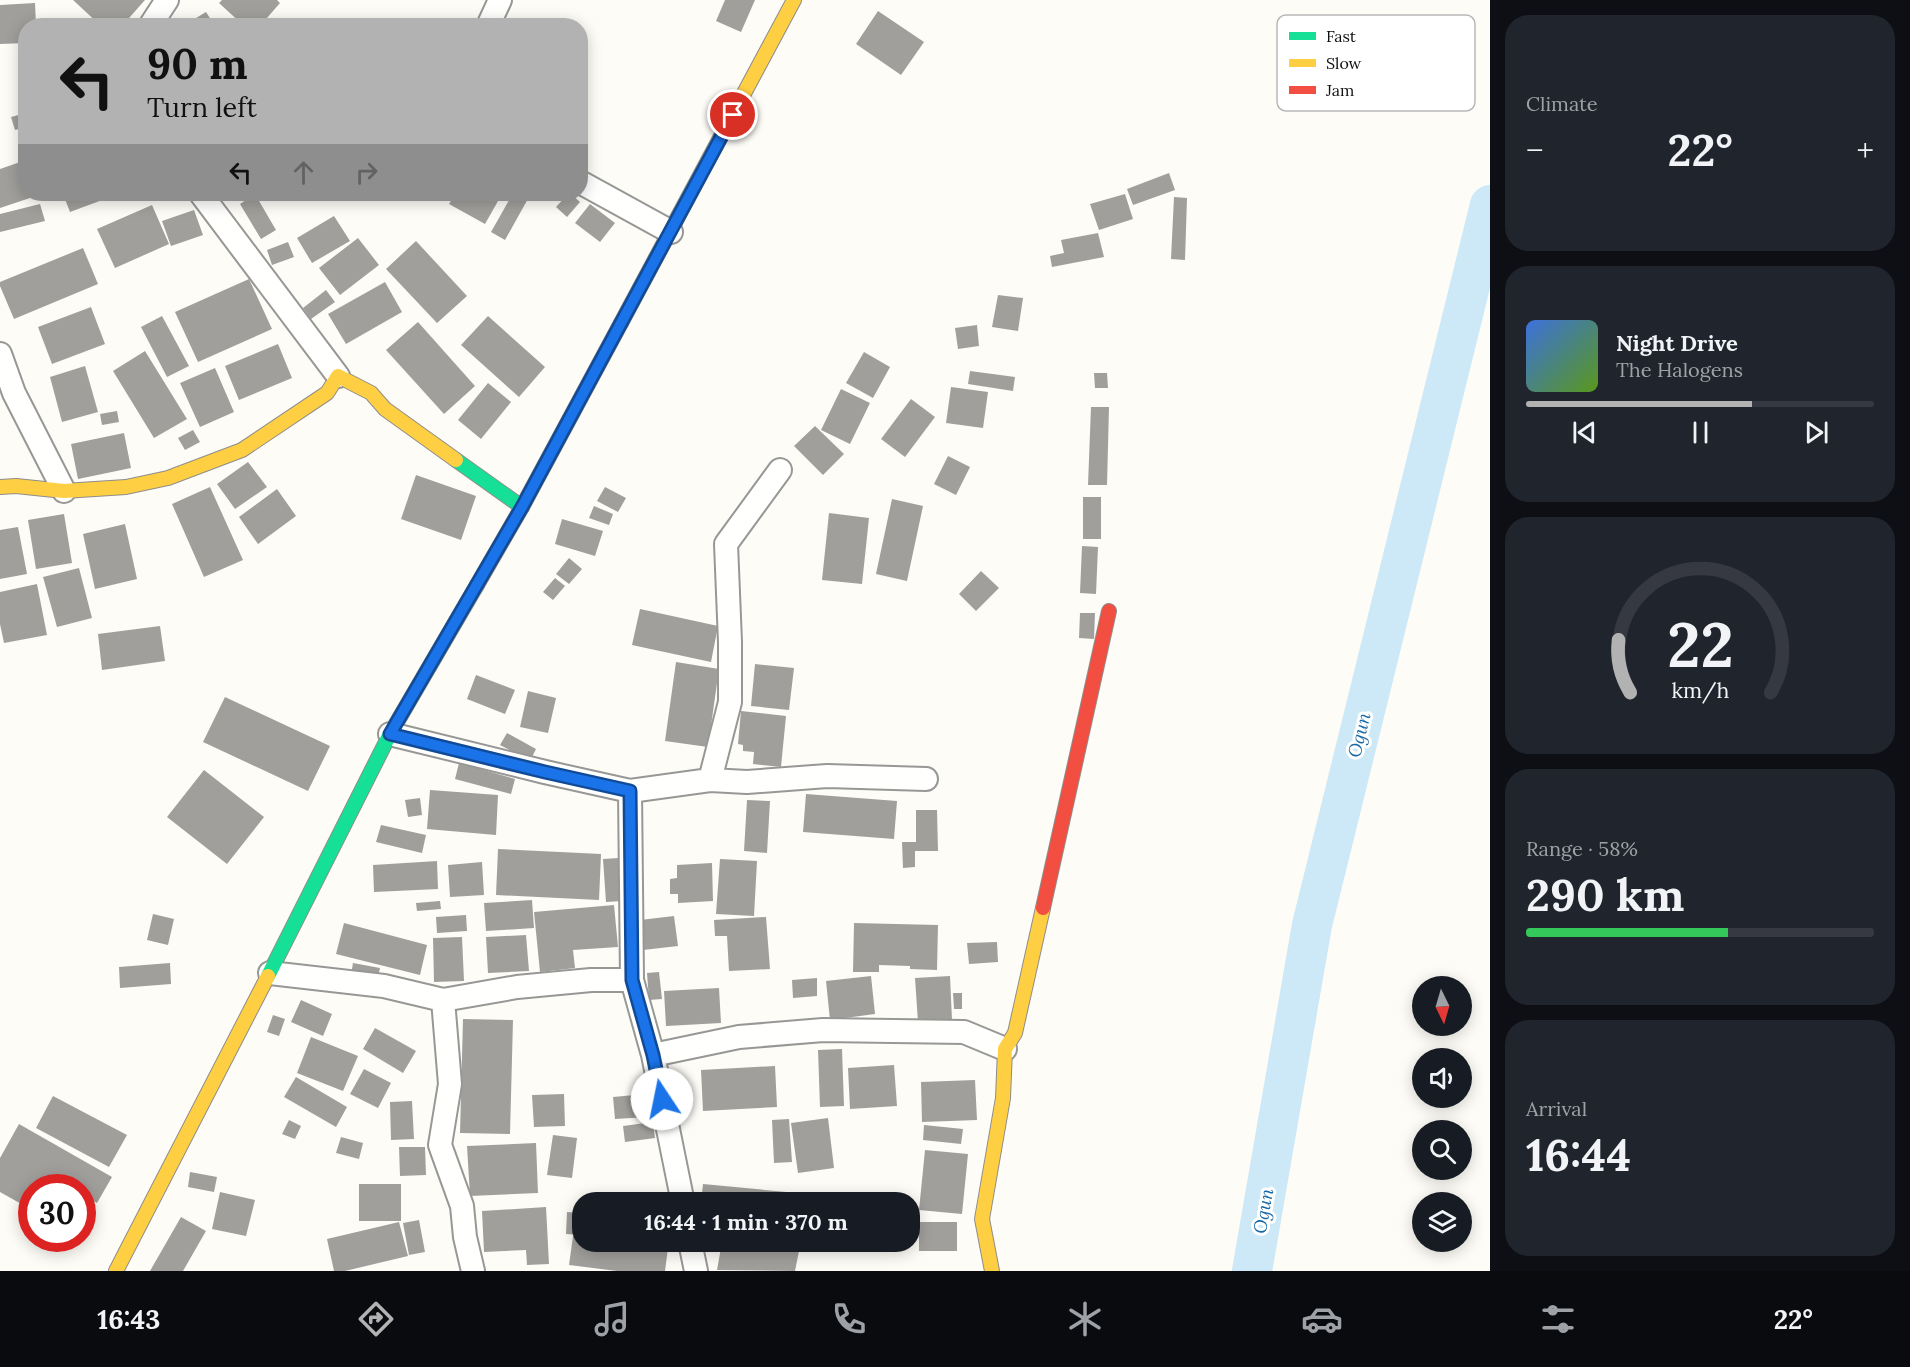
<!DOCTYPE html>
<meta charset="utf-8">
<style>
:root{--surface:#171b24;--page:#20242c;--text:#f1f3f6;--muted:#9ea1a6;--line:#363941;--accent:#b2b2b3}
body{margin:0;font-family:Lora,serif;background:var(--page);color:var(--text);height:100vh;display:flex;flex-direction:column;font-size:22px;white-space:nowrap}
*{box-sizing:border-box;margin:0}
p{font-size:20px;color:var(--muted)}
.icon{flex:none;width:33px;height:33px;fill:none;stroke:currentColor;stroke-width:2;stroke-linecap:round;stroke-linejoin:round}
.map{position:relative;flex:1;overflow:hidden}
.side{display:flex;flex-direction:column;gap:15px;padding:15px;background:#0d0f14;width:420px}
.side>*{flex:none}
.top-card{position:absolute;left:18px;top:18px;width:570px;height:183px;border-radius:24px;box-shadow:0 3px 15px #0003;background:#b2b2b3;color:#111;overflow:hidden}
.needle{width:39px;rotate:175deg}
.buttons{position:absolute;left:1412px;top:976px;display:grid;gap:12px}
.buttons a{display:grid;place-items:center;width:60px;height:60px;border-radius:50%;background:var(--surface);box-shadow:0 3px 15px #0003;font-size:30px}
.speed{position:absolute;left:18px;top:1174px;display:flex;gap:12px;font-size:30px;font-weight:700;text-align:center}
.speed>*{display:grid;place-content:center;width:78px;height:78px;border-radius:50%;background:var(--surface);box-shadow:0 3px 15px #0003;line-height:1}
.speed .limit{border:9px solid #d22;background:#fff;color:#111}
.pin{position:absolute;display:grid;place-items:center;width:51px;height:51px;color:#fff;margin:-26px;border:3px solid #fff;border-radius:50%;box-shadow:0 2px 6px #0007}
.me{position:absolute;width:66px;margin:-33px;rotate:349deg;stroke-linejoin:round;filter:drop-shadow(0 0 4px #0008)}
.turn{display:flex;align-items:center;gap:21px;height:126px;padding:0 30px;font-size:27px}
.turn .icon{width:78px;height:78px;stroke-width:2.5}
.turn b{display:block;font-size:42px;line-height:51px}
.lanes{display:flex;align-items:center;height:57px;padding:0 30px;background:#0003;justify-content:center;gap:30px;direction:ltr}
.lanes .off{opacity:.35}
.big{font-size:45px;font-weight:800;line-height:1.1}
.side .card{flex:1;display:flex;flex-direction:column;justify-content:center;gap:9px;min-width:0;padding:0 21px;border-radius:24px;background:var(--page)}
.side .dial{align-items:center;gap:0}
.dial svg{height:156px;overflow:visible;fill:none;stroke:var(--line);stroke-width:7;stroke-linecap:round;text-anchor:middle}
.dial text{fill:var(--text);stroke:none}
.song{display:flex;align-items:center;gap:18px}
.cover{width:72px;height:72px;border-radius:9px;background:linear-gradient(135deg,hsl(220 70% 55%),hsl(90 70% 35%))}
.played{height:6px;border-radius:3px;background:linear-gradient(90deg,var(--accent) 65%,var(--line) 65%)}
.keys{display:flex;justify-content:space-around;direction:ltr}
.heat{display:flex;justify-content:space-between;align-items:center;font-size:33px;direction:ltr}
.charge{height:9px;border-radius:4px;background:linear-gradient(90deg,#34c759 58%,var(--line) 0)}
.trip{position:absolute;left:572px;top:1192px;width:348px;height:60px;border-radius:24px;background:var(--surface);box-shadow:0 3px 15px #0003;font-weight:800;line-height:60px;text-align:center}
.tabs{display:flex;height:96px;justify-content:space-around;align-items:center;background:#090b0e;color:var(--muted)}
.tabs .icon{width:42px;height:42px}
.tabs .selected{color:var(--accent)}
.tabs b{font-size:27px;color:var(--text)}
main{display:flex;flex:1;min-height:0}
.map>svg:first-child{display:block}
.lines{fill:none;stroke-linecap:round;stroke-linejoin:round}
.river{stroke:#cde8f7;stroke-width:40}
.building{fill:#a19f9c}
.street-casing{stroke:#979795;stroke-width:26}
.fast-casing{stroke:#8e8d8b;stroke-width:16}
.slow-casing{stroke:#8e8d8b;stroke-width:16}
.jam-casing{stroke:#8e8d8b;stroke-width:16}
.street{stroke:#fffffe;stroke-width:22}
.fast{stroke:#16e098;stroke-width:14}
.slow{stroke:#ffcf43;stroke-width:14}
.jam{stroke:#f24e42;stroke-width:14}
.route-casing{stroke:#114b97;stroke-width:15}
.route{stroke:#1a73e8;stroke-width:10}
.labels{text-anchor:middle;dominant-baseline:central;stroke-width:6;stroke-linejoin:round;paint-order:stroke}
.water-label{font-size:18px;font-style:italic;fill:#1768a6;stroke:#fff}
.key{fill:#fff;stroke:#b8b8b8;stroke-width:1.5}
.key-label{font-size:16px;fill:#111}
</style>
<main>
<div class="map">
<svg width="1490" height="1271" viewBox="0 0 1490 1271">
<rect width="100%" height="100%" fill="#fdfcf7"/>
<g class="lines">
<path class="river" d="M1252,1271L1312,925L1490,205"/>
</g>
<path class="building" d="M73,0H145L122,26H101Z
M222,0H277L280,3L260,26H244L219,3Z
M725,0H755L741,32L716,21Z
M35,3L36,26H26V43L0,44V5Z
M878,11L924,42L901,75L856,44Z
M206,12L215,26H183Z
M26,113V127L15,130L11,117Z
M26,160V194H42L0,208V169Z
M1169,173L1175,190L1133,205L1127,189Z
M63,194H103L105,199L70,212Z
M255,194L276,230L261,239L240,204Z
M455,194H502L485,224L449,204Z
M509,194H522L529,197L505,240L491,232L512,195Z
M568,194H571L580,202L567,217L556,207Z
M1125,194L1133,219L1099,230L1090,204Z
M1174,197L1187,198L1185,260L1171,259Z
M40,204L45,221L0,232V214Z
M590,204L615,223L600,242L575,223Z
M152,205L169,244L115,268L97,229Z
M194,210L203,235L171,246L162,221Z
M334,216L350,241L312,263L297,238Z
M1098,233L1104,257L1052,267L1050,256L1064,253L1061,240Z
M358,238L379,265L340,295L319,268Z
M416,241L467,296L437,323L386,269Z
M288,242L294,257L272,265L267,250Z
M83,248L98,284L14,319L0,286V282Z
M249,279L272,329L198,362L175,312Z
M385,282L402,312L346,344L328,314Z
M326,290L335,302L311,319L303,308Z
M998,295L1023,298L1018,331L992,327Z
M91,307L105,344L52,364L38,327Z
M162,316L189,366L167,377L141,327Z
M488,316L545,367L519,397L461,345Z
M418,322L475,386L444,414L386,350Z
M977,325L979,346L958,349L955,328Z
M278,344L292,378L239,400L225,366Z
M145,351L187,419L154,438L113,371Z
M864,352L890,367L873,398L846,383Z
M85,366L98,412L62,422L50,377Z
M215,368L234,412L200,427L180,383Z
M970,371L1015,377L1013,391L968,384Z
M1094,373H1107L1108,388H1095Z
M488,383L511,402L481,439L458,420Z
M951,387L988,392L983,428L946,423Z
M841,389L870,403L850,444L821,430Z
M911,399L935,417L905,457L881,439Z
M1091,407H1109L1107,485H1088Z
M117,411L119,422L102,425L100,414Z
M815,426L844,454L823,475L794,446Z
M193,430L200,442L185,450L178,438Z
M124,433L131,468L78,479L71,444Z
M948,456L970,467L956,495L934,484Z
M248,462L267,487L235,509L217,484Z
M416,475L476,496L461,540L401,519Z
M210,487L243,560L204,577L172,504Z
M605,487L626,498L618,512L597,501Z
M277,489L296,516L258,544L239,517Z
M1083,497H1101V539H1083Z
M892,499L923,506L907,581L876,574Z
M594,506L613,514L609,525L589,518Z
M829,513L869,518L862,584L822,580Z
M64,514L72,563L36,569L28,520Z
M562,519L603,531L595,556L555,544Z
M125,524L137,579L95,589L83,534Z
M18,527L27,574L0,579V530Z
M1082,546L1098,547L1096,594L1080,593Z
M569,558L582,569L569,584L556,574Z
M79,568L92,618L57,627L43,577Z
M981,571L999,588L976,611L959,594Z
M555,578L565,586L553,600L543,592Z
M37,584L47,635L4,643L0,624V592Z
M640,609L718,626L711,662L632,645Z
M1080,613H1095L1094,639L1079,638Z
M160,626L165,661L102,670L98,634Z
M676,662L719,669L708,747L665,741Z
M755,664L794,668L789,710L751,706Z
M476,675L515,690L505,714L467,699Z
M528,691L556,698L548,733L520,727Z
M225,697L330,746L308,791L203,742Z
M741,711L786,716L781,767L753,764L754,752L743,751V745L738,744Z
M507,733L536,749L530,761L500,745Z
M459,763L515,779L511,794L455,779Z
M204,770L264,817L227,864L167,817Z
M430,790L498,795L496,835L427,829Z
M806,794L897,801L894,839L803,832Z
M420,798L422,815L408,817L405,800Z
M747,800L770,801L767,853L744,851Z
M916,810H937L938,851H915V867L903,868L902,842H916Z
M381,825L426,835L422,853L376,842Z
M498,849L601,854L599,900L496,895Z
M619,858L622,901L606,902L603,859Z
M720,859L757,861L754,916L716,914Z
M437,861L438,889L374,892L373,865Z
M482,862L484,895L450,897L448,865Z
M712,863L713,901L678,903V894H670V879L677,878V865Z
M532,900L534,928L486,931L484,903Z
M440,901L441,909L417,911L416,903Z
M614,905L618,947L573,950L575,968L540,972L534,912Z
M153,914L174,919L168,945L147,940Z
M466,915L467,931L437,933L436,917Z
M674,916L678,946L643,950L640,920Z
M766,917L770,969L729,971L727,936H715L714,920Z
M344,923L427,945L420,975L336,954Z
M854,923L938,925L937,970L910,969V966L879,965V972H853Z
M526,935L529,971L488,973L486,937Z
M462,937L464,981L434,982L433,938Z
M997,942L998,962L969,964L967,943Z
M170,963L171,984L120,988L119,967Z
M353,963L380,968L377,981L351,975Z
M659,972L662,999L649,1000L647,973Z
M871,976L875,1014L830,1020L826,981Z
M950,976L952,1020L918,1022L915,978Z
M817,978V996L793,998L792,980Z
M719,988L721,1023L666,1026L664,991Z
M953,993H962V1009H954Z
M301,1000L332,1014L323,1036L291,1022Z
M273,1015L285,1019L279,1036L267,1032Z
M463,1019L513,1020L510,1134L460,1133Z
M375,1028L416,1051L403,1073L363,1049Z
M311,1037L358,1056L343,1091L297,1073Z
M842,1049L844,1106L820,1107L818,1050Z
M894,1065L897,1106L850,1109L848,1068Z
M775,1066L777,1107L703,1111L701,1070Z
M364,1069L391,1083L378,1108L350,1094Z
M296,1077L347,1107L336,1127L284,1097Z
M975,1080L977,1120L922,1122L921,1082Z
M564,1094L565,1126L534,1127L532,1095Z
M646,1094L648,1117L615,1119L613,1097Z
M53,1096L127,1135L109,1167L36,1128Z
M412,1101L414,1139L391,1140L390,1102Z
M828,1118L834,1168L798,1173L791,1123Z
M789,1119L792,1162L774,1163L772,1120Z
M289,1120L301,1126L295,1139L282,1134Z
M653,1122L655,1138L625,1142L623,1126Z
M19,1124L112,1177L97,1203L82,1195V1188H70L58,1182L55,1188H32V1210L0,1192V1158Z
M924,1125L963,1129L961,1144L923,1140Z
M553,1135L577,1138L572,1178L547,1175Z
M341,1137L363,1143L359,1159L336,1153Z
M536,1143L538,1193L470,1196L467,1146Z
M399,1147H425L426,1175L400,1176Z
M925,1150L968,1154L962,1214L919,1210Z
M190,1172L217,1177L214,1192L188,1187Z
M359,1184H401V1221H359Z
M703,1184L797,1193L796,1203H701Z
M220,1192L255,1200L246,1236L212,1229Z
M546,1207L549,1264L527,1265L526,1250L484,1252L482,1211Z
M567,1212L582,1213V1235L566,1234Z
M82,1215L88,1218L82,1227Z
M181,1217L206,1231L183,1271H150Z
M419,1220L425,1252L409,1255L403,1223Z
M399,1222L408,1256L345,1271H334L327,1239Z
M919,1222H957V1251H919Z
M573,1236L582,1237V1242H622L668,1248L665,1271H617L569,1265Z
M722,1242H776L800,1246L795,1271L717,1270Z
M813,1242H877V1248L813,1246Z"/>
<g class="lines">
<defs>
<path id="street" d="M150,26L167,0
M488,26L500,0
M580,182L671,232
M201,194L338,376
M0,354L14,393L64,491
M390,734L545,772L630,791L710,780L747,782L827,776L926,779
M710,780L730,702V642L726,544L780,470
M630,791L632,980L653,1055L683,1203
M270,973L384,986L443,1000L517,987L591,980H632
M443,1000L450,1084L440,1145L462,1206L465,1237L473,1271
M653,1055L739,1037L823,1030L964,1032L1005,1049
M690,1242L696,1271"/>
<path id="fast" d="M456,460L522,507
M268,976L390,734L477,585"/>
<path id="slow" d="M621,323L794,0
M0,487L16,486L64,491L126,487L168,478L242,450L327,393L338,376L371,393L385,409L456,460
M116,1271L268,976
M992,1271L982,1219L1003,1098L1005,1049L1015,1033L1043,908"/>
<path id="jam" d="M477,585L522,507L621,323
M1043,908L1109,611"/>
</defs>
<use href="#street" class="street-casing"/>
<use href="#fast" class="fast-casing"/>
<use href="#slow" class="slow-casing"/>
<use href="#jam" class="jam-casing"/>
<use href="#street" class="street"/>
<use href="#fast" class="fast"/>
<use href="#slow" class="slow"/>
<use href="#jam" class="jam"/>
</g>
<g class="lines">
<defs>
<path id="route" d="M662,1099L653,1055L632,980L630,791L545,772L390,734L522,507L733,115"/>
</defs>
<use href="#route" class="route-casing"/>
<use href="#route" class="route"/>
</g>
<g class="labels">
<g class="water-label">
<text transform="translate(1359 735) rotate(-76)">Ogun</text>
<text transform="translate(1263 1211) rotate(-80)">Ogun</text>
</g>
</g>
<rect x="1277" y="15" width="198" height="96" rx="9" class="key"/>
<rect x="1289" y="32" width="27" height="8" fill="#16e098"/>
<rect x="1289" y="59" width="27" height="8" fill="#ffcf43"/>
<rect x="1289" y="86" width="27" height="8" fill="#f24e42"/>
<g class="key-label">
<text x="1326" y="42">Fast</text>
<text x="1326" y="69">Slow</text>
<text x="1326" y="96">Jam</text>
</g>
</svg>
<div class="buttons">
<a><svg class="needle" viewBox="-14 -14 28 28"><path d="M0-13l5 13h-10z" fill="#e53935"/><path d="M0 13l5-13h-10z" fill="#9ea1a6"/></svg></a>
<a><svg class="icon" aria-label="sound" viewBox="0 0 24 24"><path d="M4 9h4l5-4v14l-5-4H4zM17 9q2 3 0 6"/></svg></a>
<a><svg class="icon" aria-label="search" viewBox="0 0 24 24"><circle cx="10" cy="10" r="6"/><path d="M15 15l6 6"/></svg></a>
<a><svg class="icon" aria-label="layers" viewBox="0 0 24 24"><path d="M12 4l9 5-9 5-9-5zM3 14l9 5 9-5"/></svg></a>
</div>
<div class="speed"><div class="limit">30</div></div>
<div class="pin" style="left:733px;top:115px;background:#d93025"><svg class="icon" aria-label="arrive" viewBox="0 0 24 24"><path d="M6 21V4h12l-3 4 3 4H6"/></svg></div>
<svg class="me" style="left:662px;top:1099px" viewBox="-20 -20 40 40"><circle r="19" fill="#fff"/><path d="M0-13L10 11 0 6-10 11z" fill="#1a73e8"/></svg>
<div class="trip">16:44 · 1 min · 370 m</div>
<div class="top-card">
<div class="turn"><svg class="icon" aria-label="left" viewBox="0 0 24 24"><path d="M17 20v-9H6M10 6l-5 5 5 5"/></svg><div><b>90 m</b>Turn left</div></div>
<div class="lanes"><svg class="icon" aria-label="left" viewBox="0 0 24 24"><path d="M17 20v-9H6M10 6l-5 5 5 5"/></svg><svg class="icon off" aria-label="ahead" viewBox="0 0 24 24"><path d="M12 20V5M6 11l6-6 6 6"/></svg><svg class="icon off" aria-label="right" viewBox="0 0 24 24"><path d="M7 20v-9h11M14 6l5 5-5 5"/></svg></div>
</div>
</div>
<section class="side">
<div class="card"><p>Climate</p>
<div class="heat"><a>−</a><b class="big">22°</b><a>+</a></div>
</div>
<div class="card">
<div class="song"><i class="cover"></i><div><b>Night Drive</b><p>The Halogens</p></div></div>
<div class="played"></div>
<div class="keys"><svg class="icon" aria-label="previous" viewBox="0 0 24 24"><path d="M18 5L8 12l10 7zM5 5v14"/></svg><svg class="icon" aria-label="pause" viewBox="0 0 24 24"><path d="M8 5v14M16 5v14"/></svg><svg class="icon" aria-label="next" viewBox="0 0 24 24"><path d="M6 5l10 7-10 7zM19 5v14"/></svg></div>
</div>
<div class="card dial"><svg viewBox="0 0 100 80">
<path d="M14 69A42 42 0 1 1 86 69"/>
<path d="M14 69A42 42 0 0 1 8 42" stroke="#b2b2b3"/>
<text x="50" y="56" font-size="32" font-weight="700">22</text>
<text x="50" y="72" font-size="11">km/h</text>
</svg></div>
<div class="card"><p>Range · 58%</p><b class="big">290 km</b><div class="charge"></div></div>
<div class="card"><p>Arrival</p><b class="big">16:44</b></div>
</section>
</main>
<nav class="tabs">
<b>16:43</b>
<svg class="icon selected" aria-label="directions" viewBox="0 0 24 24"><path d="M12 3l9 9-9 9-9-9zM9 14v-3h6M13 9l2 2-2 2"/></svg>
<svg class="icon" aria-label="music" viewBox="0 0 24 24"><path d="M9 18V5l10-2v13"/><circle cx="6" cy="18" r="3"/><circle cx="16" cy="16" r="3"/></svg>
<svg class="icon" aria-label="phone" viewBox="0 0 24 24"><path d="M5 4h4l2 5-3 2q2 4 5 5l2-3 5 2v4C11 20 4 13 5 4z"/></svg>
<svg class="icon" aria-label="climate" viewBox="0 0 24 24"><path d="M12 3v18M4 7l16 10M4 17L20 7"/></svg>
<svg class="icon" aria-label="car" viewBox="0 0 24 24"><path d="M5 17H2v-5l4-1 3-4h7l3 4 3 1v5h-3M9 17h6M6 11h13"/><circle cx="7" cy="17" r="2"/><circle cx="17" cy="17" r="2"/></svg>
<svg class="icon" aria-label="filters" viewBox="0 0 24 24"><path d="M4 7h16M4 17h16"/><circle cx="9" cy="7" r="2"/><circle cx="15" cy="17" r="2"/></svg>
<b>22°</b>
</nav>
